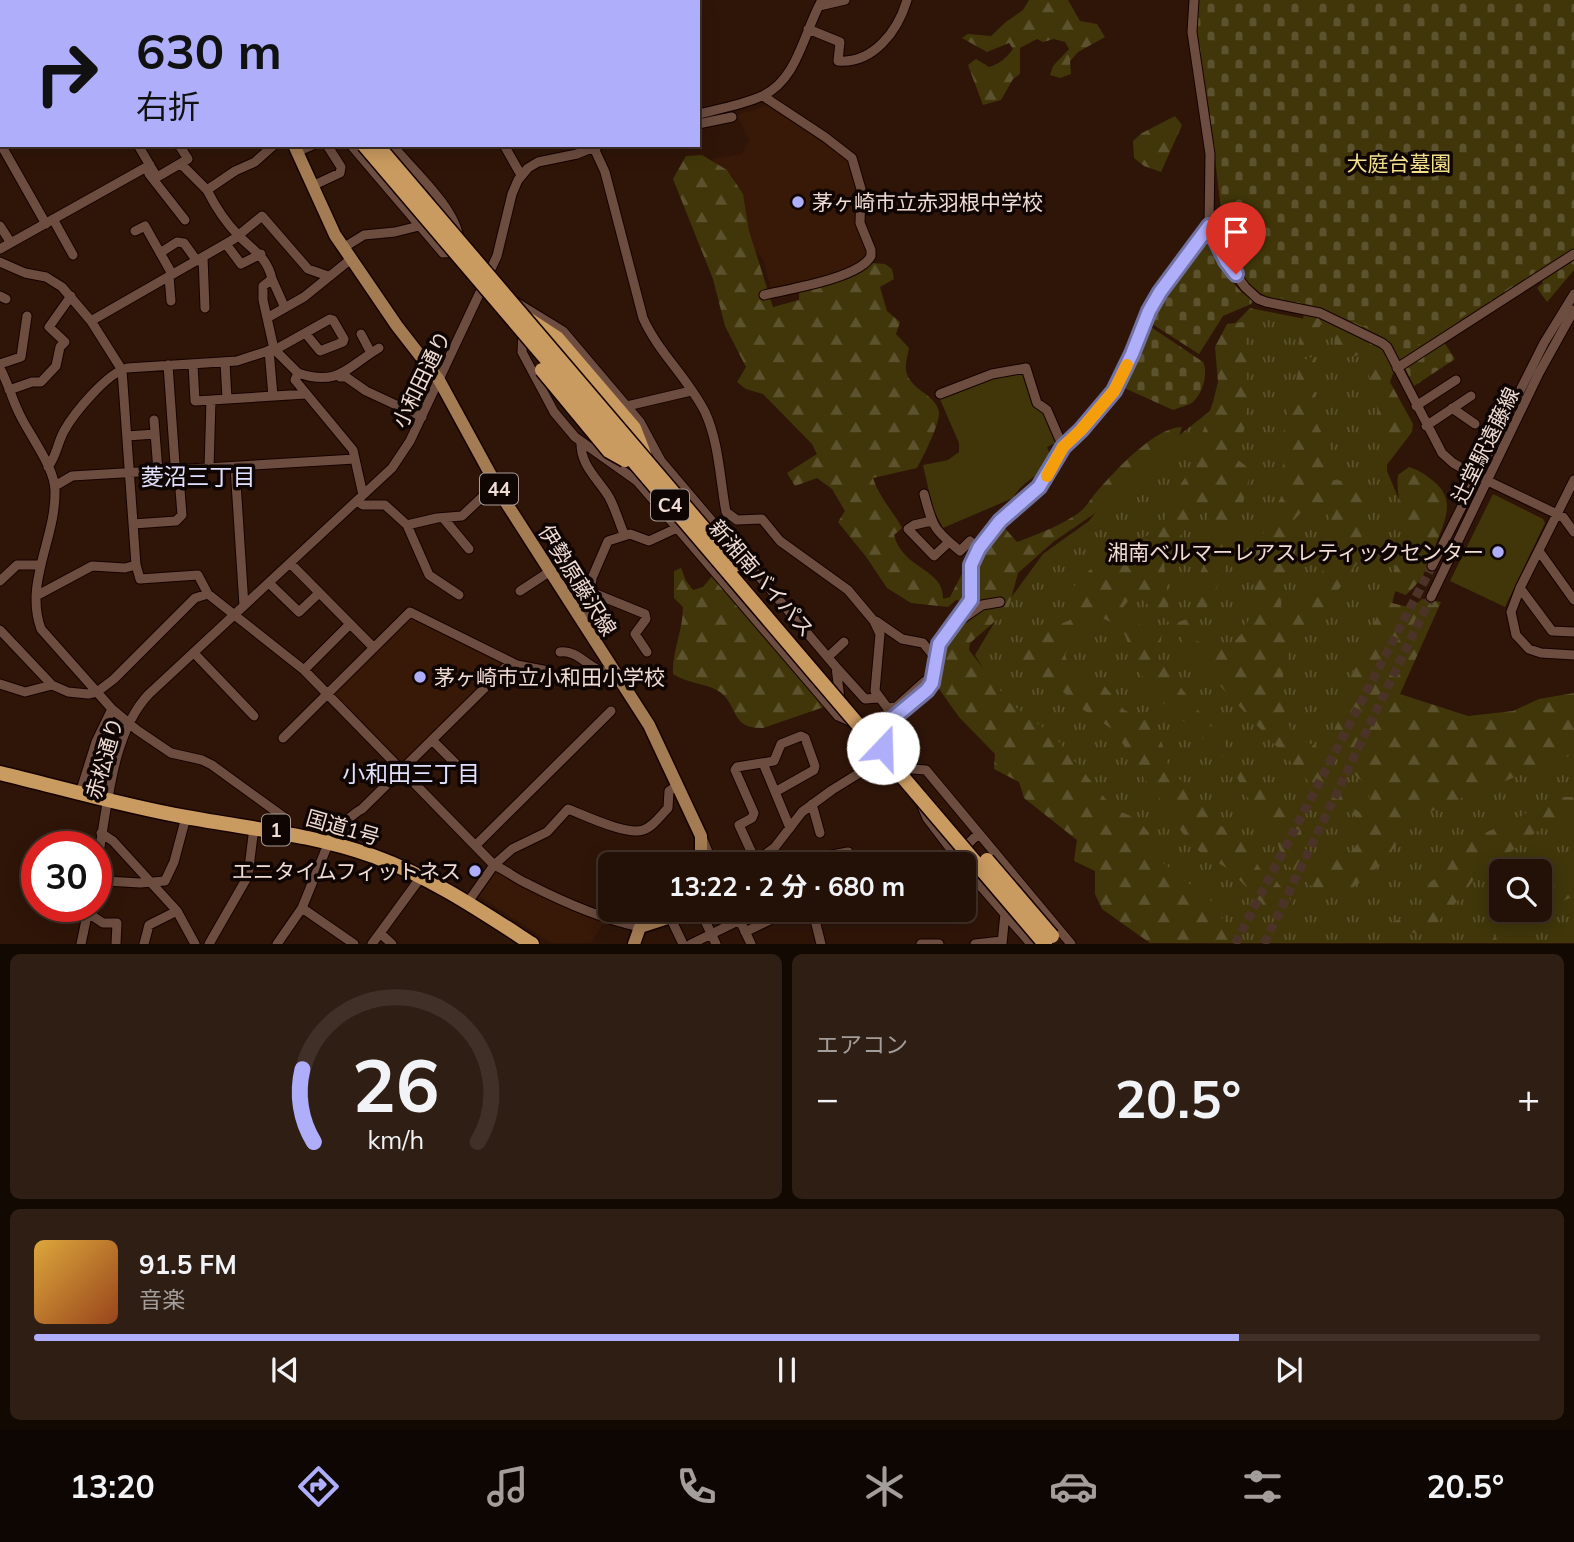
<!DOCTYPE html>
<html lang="ja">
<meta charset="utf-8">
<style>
:root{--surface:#231006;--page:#2f1e14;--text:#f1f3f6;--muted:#a39d9b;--line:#403028;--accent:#aeaefb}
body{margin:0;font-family:Mulish,"Noto Sans JP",sans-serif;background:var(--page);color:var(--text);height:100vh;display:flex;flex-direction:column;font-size:26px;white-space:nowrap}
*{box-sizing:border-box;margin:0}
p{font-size:23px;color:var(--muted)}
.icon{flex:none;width:38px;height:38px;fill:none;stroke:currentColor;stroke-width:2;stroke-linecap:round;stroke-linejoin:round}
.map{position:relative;height:944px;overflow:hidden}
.sheet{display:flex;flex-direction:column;gap:10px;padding:10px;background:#130903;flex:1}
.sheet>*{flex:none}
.top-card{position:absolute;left:0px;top:0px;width:700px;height:147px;box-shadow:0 4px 18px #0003,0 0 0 2px var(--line);background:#aeaefb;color:#111;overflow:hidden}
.fabs{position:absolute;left:1489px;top:859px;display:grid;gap:14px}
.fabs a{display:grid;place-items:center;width:63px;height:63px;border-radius:10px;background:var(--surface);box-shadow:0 4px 18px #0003,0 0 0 2px var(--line);font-size:35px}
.speed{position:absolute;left:21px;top:831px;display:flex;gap:14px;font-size:35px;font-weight:700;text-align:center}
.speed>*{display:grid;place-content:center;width:91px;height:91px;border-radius:50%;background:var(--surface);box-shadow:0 4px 18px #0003,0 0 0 2px var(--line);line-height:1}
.speed .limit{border:10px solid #d22;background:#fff;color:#111}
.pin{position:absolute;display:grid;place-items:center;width:60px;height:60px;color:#fff;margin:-72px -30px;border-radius:50% 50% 50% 0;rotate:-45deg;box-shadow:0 0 7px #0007}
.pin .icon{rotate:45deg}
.me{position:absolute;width:77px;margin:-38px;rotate:21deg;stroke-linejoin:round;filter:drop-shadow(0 0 5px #0008)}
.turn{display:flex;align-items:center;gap:24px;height:147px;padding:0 21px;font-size:32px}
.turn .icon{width:91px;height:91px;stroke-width:2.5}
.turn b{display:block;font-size:49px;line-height:60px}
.big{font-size:52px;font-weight:700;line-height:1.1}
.sheet .card{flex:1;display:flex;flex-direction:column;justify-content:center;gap:10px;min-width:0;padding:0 24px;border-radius:10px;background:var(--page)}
.sheet .dial{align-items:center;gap:0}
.dial svg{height:182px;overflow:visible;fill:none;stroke:var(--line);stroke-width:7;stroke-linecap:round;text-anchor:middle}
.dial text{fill:var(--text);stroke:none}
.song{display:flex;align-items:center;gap:21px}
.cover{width:84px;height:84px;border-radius:10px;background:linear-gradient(135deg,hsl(40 70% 55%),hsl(20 70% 35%))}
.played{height:7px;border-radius:4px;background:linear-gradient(90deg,var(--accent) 80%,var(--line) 80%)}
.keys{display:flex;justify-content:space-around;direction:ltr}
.heat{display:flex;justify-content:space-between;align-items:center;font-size:38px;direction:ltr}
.sheet .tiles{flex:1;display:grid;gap:10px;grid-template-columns:1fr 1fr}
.card:last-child{grid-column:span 2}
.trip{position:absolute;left:598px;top:852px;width:378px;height:70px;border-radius:10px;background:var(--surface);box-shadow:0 4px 18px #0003,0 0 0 2px var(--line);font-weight:700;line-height:70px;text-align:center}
.tabs{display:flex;height:112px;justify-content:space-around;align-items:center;background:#0e0602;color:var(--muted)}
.tabs .icon{width:49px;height:49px}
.tabs .selected{color:var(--accent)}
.tabs b{font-size:32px;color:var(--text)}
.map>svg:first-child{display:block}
.built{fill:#381807}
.grass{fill:url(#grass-tufts);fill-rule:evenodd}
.forest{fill:url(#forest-firs);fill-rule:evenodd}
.cemetery{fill:url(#cemetery-stones)}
.park{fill:#40360a}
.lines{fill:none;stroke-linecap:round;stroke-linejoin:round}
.minor-tunnel{stroke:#4c3327;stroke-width:9;stroke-dasharray:9 4.5;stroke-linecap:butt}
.minor-casing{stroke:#160200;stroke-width:11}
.major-casing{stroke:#160200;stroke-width:15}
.highway-casing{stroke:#160200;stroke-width:17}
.minor{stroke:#6c4d3f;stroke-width:9}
.major{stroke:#a47c53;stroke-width:12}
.highway{stroke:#ca9b60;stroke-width:14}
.highway-bridge-casing{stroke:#160200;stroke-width:17;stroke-linecap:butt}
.highway-bridge{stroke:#ca9b60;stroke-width:14}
.route-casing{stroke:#7171a3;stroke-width:18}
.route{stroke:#aeaefb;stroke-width:12}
.slow{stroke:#f59e0b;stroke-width:12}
.poi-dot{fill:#aeaefb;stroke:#0f0502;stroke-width:2.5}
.labels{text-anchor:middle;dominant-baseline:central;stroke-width:7;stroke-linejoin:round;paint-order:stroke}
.shield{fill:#0f0502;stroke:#ac9c95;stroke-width:2}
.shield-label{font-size:19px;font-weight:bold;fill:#efdcd4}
.park-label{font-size:21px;fill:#f4df8b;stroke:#0f0502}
.poi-label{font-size:21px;fill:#efdcd4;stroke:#0f0502;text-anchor:start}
.street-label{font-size:21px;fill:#efdcd4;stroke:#0f0502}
.neighbourhood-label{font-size:23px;fill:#e0e1ff;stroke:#0f0502}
</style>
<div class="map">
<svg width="1574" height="944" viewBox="0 0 1574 944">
<defs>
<pattern id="grass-tufts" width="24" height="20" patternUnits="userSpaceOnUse" patternTransform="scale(1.75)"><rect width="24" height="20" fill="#40360a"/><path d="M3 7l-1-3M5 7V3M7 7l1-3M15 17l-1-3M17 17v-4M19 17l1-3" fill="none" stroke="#5c522d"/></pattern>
<pattern id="forest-firs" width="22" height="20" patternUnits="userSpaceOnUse" patternTransform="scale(1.75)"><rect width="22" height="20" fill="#40360a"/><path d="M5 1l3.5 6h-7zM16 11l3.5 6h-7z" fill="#5c522d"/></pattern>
<pattern id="cemetery-stones" width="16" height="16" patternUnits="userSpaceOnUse" patternTransform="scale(1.75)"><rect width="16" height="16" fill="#40360a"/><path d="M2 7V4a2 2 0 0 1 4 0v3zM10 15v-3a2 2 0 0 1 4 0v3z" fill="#5c522d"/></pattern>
</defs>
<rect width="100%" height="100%" fill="#2f1508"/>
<path class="built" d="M765,106L772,107L848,160L858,188V195L854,197L869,252L866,261L828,279L771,289L763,259L755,251L746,232L741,198L732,175L721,177L713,159L741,154L750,141L737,115Z
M410,617L506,661L403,764L333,696L334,692Z
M496,868L556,902L604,923L591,943H551L477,895Z"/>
<path class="grass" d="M1250,308L1320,322L1375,346L1387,428V471L1411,528L1390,612L1341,710L1347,753L1574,731V943H1234L1016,722L975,655L1000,613L1043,554L1089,521L1121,481L1224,400L1220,339ZM1502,872H1540V910H1502Z"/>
<path class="forest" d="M1029,0H1068L1080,21L1097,24L1105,37L1078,52L1070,61L1071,74L1060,78L1050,75L1053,66L1069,49L1065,42L1054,39L1043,42L1037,39L1020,48V74L1013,79L1001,100L983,105L968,65L976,59L989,67C1000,64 1006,58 1013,49L1009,43L987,52L962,38L968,34L991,36L1006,22L1023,10Z
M1175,116L1182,125L1161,172L1144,166L1134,158L1133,141L1142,133Z
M702,155L727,170L743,194L749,231L773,307L799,300V283L873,263L885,264L892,269L894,279L880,287L887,311L900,322L896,334L909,348C908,354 905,364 906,370C908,389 936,394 939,412C940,424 923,457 917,468L873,478C879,497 893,511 902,528L894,535C903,570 944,568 943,599L950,597L965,568V559L970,551H981L1001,524L1017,542C1036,535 1065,524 1081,511C1086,507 1090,500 1094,495C1112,474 1154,427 1182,427L1177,442L1097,512L1053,542L1018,573L1008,610L970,643L969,650L1010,703L1054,736L1114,809L1138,819L1149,833L1158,859L1212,902L1220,916L1247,943H1150L1102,909L1095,894V871L1074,861L1077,840L1024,798L1019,782L994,769L995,754L959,717L937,686L946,641L972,604L956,600L948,607L911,603L887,588L867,558L838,522L845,511L832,489L817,478L795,486L787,473L817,454L812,444L763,394L746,389L737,382L746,367L725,326L713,279L673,179L686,156Z
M1231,222L1574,237V251L1397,362L1390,382L1413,424L1412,432L1383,470C1380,432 1379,388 1359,355L1339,359L1334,356L1335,330L1321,324L1309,347L1298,346L1304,314L1270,300L1241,278L1217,233Z
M1243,322L1245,328L1248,400L1245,428L1233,456L1251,470C1238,520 1228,587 1193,626L1195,639L1205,647L1233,643L1242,633L1255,607L1253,562L1261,538L1282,495L1284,426L1301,361L1315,356V420L1331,451V464L1335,472L1333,480L1349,481L1364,504L1365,509L1358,562L1322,613L1295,632L1283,672L1284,710L1293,737L1316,746L1344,801L1359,812L1369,805L1368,786L1357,777L1343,760L1335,731L1352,673L1384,601L1412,608L1422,599L1441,602L1400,694L1468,716L1513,711L1539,699L1574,693V754L1446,804L1401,827L1395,847L1370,875L1352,888L1328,891L1316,889L1306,882L1283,861L1274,831L1248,798L1228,761L1159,699L1137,669L1125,635L1115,624L1100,617L1072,638L1065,655L1074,680L1103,684L1124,710L1157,726L1169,768L1207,807L1213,824L1229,828L1247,843L1260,869L1274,878L1288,896L1303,923L1299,927L1265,907L1230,870L1200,852L1183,834L1163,803L1143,777L1115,731L1082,709L1062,691L1047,683L1032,667L1011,669C1027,639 1040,632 1070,620C1070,611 1069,600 1072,592C1079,569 1139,538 1162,529L1174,494L1189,472L1213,402L1218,382L1215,347L1227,324ZM1209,501L1208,554L1201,571L1194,617L1178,622L1169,613L1164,562L1168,550ZM1307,506L1329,508L1328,551L1321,576L1296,613L1281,607L1283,583L1289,563L1290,533L1294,520ZM1134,593L1182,633L1183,640L1199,663L1303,775L1319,796L1355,816L1362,835C1351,858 1344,858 1321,860L1304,848L1301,831L1282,803L1249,777L1179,685L1176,673L1158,660L1162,633L1140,625L1122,609Z
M1409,467C1419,470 1424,474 1432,480C1457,499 1445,520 1436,544C1426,569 1426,576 1406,595L1395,591C1389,574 1401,559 1403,542C1406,519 1395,496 1398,475Z
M681,568L686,581L693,590L703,587L713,575L823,702L824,707L763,728C730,729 739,706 720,692C707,683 688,684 673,674C672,651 683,631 683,607L674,598V571Z
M1551,797H1574V811L1561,823L1540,829L1504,857L1483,866L1463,895L1427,933H1411L1395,943H1389L1380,930L1382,926L1419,912L1428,903L1438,901L1433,890L1418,895L1416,892L1446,871L1457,851L1482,834L1515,820Z
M1574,874V896C1550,907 1522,921 1508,943H1489L1520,910H1540V895L1563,877Z"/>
<path class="cemetery" d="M1196,0H1574V247L1401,355L1386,337L1323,308L1259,293L1225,243L1210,117L1195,33Z
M1207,235L1214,239C1219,263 1231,288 1253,300L1251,304L1223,316L1199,354L1149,322L1172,282Z
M1574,257V270L1547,302L1537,288L1543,283L1540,279Z
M1148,325L1203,362C1209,373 1202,397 1190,404C1185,406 1178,408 1173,410L1120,386Z
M1444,342L1455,359L1414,386L1405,368Z"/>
<path class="park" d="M1022,372L1045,411L1058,442L1047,447L1052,459C1042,476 1022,480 1013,498L943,528L933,509L923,465L948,460L959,452V443L939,397L994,376Z
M1493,494L1543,519L1545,523L1505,607L1450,581Z"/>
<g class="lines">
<path class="minor-tunnel" d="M1235,944L1432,566
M1264,944L1431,597"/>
<defs>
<path id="minor" d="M36,0L37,2
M81,0L82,2
M109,0L110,2
M180,0L181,2
M277,0L278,2
M397,0L399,2
M499,0L500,2
M1194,0L1192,32L1210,154L1209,226L1226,261L1245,287L1258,299L1266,302L1320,313L1382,343L1387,347L1442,453L1453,463L1469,472L1563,517L1574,532
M152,2V0
M375,2V0
M586,2L587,0
M819,6L845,0
M0,7L2,6
M0,19L2,22
M808,29L840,42L838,61C873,64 898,31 907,0
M763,96L825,137L852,158L861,189L860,223L871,250V256C860,278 789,289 764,295
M698,114C719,109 742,105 762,96C798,80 804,31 822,0
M698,124L732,117
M0,128L2,127
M0,143L46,224
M138,145L155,174L159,176L188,159L179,145
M274,145L255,162L235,171L207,190C215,206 226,223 239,236C254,251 267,257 272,279L263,286V300L274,349L298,373L295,380L353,450L363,495
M351,145L443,253L456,252
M392,145C412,169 456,208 459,239
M504,145L521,175
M594,148L605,172L643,318C658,352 688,378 705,412C719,442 720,480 726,512L737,520L762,519L780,541L848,590L874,621L880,634L875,691L894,717
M297,152L313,145
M181,164L207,190
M149,170V174L185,220
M312,186L340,173L341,167L327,145
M53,219L73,255
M0,226L11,243
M135,231L145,226L172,274
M226,244L241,264L261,254
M343,248L364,235L395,232L419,226
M0,249L150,165
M160,253L177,242L184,243L197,261
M203,257L205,308
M0,262L25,273L46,277L62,287L91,321L122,370L136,565L140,579L198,575L208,594
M169,276L171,301
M272,279L285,308
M0,296L6,299
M514,301L563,331L640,422L661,461L836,667L840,699L843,702
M267,318L304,297L351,259
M91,321L234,239L262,216L308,269L328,276
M523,330L522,352L554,412L575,437L637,481L838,716L856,724
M361,334L371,353
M269,350L273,396
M225,362L227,399
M0,364L21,357L27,316
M193,364L195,401L306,394
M0,368C8,383 12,399 19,413C29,435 55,467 55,491C56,538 24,583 41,629L112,709L137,730L171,753L202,760L212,765L285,818L283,832
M1397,368L1574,254
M298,373C339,387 347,367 379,348
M340,377H346L366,391L422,417
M9,390L32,382H41L56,366L60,347L65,342L49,327L71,296
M940,394L992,374L1026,368L1037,403L1047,410L1063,447
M627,406L691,391
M1416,406L1456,380
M1452,408L1475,424
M154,420L158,471
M1426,426L1471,396
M127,436L155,434
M581,442C580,465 598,479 609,497C615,508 619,522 624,534
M48,467C57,455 57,444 64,431C74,413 107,373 127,368L237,361L280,347L330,319L333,320L344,339L343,342L320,351L306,334
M235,467L244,606
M209,468L211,400
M1574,480L1520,588L1511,612L1516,635L1529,649L1541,653L1574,655
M55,486L72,476L355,459
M924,494C933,527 933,529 960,551L970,541L979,548
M357,501L363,505H385L407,525L429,575L459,595
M444,519L469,549
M931,521L914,525L908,529L934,556L949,542
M133,524L176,521L182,515L179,477L175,464L168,365
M407,525L437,518L462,516L496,484
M1539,551L1574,600
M290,563L374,648
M1432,566L1544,343L1574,294
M0,581L17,565H41
M269,583L299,612L319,593
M1520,588L1552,631L1574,632
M520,591L549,572
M591,592L645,614L646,619L635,634L647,652
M36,596L92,566L125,568L136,565
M1431,597L1539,373L1574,310
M876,621L902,639L923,643L936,659
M959,621L982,605L1000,602
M584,624L589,608L592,578L608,541L630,534L649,541L677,528
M0,630L52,685L68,692L88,694L97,692L114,679L195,598L208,594L304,670L494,865C506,870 516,879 528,884C563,902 602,919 640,927
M560,652C581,649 591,676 615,672
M194,653L254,716
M828,657L844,642
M836,667L865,699L878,698
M304,670L350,624
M0,684L25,692L52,685
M887,708L896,707L925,681
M283,738L410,612L517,665L548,671
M432,740L458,766
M763,763L790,828
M896,763L900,768L926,770L1071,944
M80,793L96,742L112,709
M812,804L820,833
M922,806L927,818L962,864
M101,833L113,841L177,911L195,944
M703,840L713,864
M476,845L611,711
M756,862L739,825L752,818L754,813L735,770L737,767L774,761L781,744L801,736L805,738L815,766L814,770L775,792
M753,864L775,847L802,812L832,790L874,764L883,748L891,720L927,690L933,678L939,644L971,600V565L979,548L1000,521L1039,487L1063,447L1081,430L1114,391L1132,354L1149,311L1160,292L1209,226
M818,864L817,858L848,852L851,864
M939,864L955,857L978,834
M964,867L1031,944
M96,869C107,816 110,734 149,694L392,468L410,441L497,256L512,194L518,180L528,168L538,162L577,154L599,145
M96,897L102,893L106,881L140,883L165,881L174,862L186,817
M468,902L494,865L512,849L547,832L568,809C584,815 627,836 643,830C653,827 661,815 668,808L669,791L677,786
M302,908L354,944
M700,910L716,944
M735,910L751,944
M808,910L815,920L821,944
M88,913L103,923H117L116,944
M670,917L683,944
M745,932L770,920
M380,933L392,944
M81,944L89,906
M144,944L149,925L177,911
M209,944L248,876L254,827
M277,944L302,908L333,832C344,825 350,815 362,809L511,662
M372,944L421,877
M691,944L740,920
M921,944H939
M975,944L1002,941
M1002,944L1005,913"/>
<path id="major" d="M228,0L229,2
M294,145L335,235L397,326L439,380L505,501L649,725L701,836V864
M634,944L640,927L692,910"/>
<path id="highway" d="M251,0L252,2
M263,0L264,2
M528,319L557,338L634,428L646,459
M0,773C62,788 124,806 186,817C250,829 312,834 373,856C431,877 481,911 532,944"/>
</defs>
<use href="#minor" class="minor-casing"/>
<use href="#major" class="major-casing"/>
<use href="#highway" class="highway-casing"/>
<use href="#minor" class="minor"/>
<use href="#major" class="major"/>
<use href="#highway" class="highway"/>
<defs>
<path id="highway-bridge" d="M364,145L1045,944
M377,145L735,565
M542,370L609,451L625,460
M987,860L1052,936"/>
</defs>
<use href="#highway-bridge" class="highway-bridge-casing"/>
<use href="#highway-bridge" class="highway-bridge"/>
</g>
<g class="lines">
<defs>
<path id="route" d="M883,748L891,720L927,690L932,683L939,644L971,600V565L979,548L1000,521L1039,487L1063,447L1081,430L1114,391L1132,354L1149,311L1160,292L1209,226L1226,261L1236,274"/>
</defs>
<use href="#route" class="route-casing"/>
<use href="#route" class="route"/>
<path class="slow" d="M1047,476L1063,447L1081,430L1114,391L1127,365"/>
</g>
<g class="poi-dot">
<circle cx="798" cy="202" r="7"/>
<circle cx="1498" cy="552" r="7"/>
<circle cx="420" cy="677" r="7"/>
<circle cx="475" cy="871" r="7"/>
</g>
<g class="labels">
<g class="shield">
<rect x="480" y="473.5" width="38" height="31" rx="5"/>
<rect x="651" y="489.5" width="38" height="31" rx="5"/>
<rect x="262" y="814.5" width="28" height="31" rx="5"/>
</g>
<g class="shield-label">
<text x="499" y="489">44</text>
<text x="670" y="505">C4</text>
<text x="276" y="830">1</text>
</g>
<g class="park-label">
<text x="1399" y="163">大庭台墓園</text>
</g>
<g class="poi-label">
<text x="812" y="202">茅ヶ崎市立赤羽根中学校</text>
<text x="1484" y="552" text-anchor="end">湘南ベルマーレアスレティックセンター</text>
<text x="434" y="677">茅ヶ崎市立小和田小学校</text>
<text x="461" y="871" text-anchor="end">エニタイムフィットネス</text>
</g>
<g class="street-label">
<text transform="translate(421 379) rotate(-64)">小和田通り</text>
<text transform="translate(1485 445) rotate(-64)">辻堂駅遠藤線</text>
<text transform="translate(762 578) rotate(49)">新湘南バイパス</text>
<text transform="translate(578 580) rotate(58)">伊勢原藤沢線</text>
<text transform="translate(104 758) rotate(-74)">赤松通り</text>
<text transform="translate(343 827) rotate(16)">国道1号</text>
</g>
<g class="neighbourhood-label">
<text x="198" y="476">菱沼三丁目</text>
<text x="411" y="773">小和田三丁目</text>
</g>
</g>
</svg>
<div class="fabs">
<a><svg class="icon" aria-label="search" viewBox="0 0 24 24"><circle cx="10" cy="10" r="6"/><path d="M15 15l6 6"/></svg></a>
</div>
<div class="speed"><div class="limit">30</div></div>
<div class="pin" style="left:1236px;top:274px;background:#d93025"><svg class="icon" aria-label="arrive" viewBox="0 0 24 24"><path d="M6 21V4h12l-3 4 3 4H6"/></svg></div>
<svg class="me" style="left:883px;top:748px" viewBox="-20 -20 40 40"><circle r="19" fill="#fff"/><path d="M0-13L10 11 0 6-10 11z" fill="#aeaefb"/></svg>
<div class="trip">13:22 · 2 分 · 680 m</div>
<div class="top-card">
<div class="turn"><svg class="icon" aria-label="right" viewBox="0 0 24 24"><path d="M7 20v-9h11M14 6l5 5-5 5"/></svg><div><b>630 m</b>右折</div></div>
</div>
</div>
<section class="sheet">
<div class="tiles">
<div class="card dial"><svg viewBox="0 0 100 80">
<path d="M14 69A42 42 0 1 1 86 69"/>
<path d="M14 69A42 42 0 0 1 9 37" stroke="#aeaefb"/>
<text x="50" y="56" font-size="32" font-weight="700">26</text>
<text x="50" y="72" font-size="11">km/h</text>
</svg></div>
<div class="card"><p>エアコン</p>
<div class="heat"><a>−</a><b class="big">20.5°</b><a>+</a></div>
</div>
<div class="card">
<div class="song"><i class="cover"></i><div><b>91.5 FM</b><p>音楽</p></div></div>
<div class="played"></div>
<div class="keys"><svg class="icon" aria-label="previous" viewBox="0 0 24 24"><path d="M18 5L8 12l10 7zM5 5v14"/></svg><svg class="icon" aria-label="pause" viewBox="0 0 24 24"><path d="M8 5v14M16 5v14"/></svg><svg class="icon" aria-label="next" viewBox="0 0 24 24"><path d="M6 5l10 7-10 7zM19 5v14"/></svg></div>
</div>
</div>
</section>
<nav class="tabs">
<b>13:20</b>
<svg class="icon selected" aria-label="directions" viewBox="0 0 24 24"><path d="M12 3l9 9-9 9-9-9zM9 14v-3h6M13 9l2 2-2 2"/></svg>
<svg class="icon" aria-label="music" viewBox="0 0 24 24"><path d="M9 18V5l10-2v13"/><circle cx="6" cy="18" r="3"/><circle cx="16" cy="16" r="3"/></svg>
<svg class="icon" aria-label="phone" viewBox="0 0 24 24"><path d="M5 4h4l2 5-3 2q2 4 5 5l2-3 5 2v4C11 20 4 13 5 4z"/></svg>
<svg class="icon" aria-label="climate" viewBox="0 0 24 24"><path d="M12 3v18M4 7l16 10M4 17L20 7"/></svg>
<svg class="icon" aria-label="car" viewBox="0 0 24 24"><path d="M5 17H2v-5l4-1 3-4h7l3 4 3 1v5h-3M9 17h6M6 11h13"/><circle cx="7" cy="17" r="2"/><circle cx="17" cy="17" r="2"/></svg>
<svg class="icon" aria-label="filters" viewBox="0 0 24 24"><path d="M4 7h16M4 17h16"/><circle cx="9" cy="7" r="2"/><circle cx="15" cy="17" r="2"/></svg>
<b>20.5°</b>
</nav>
